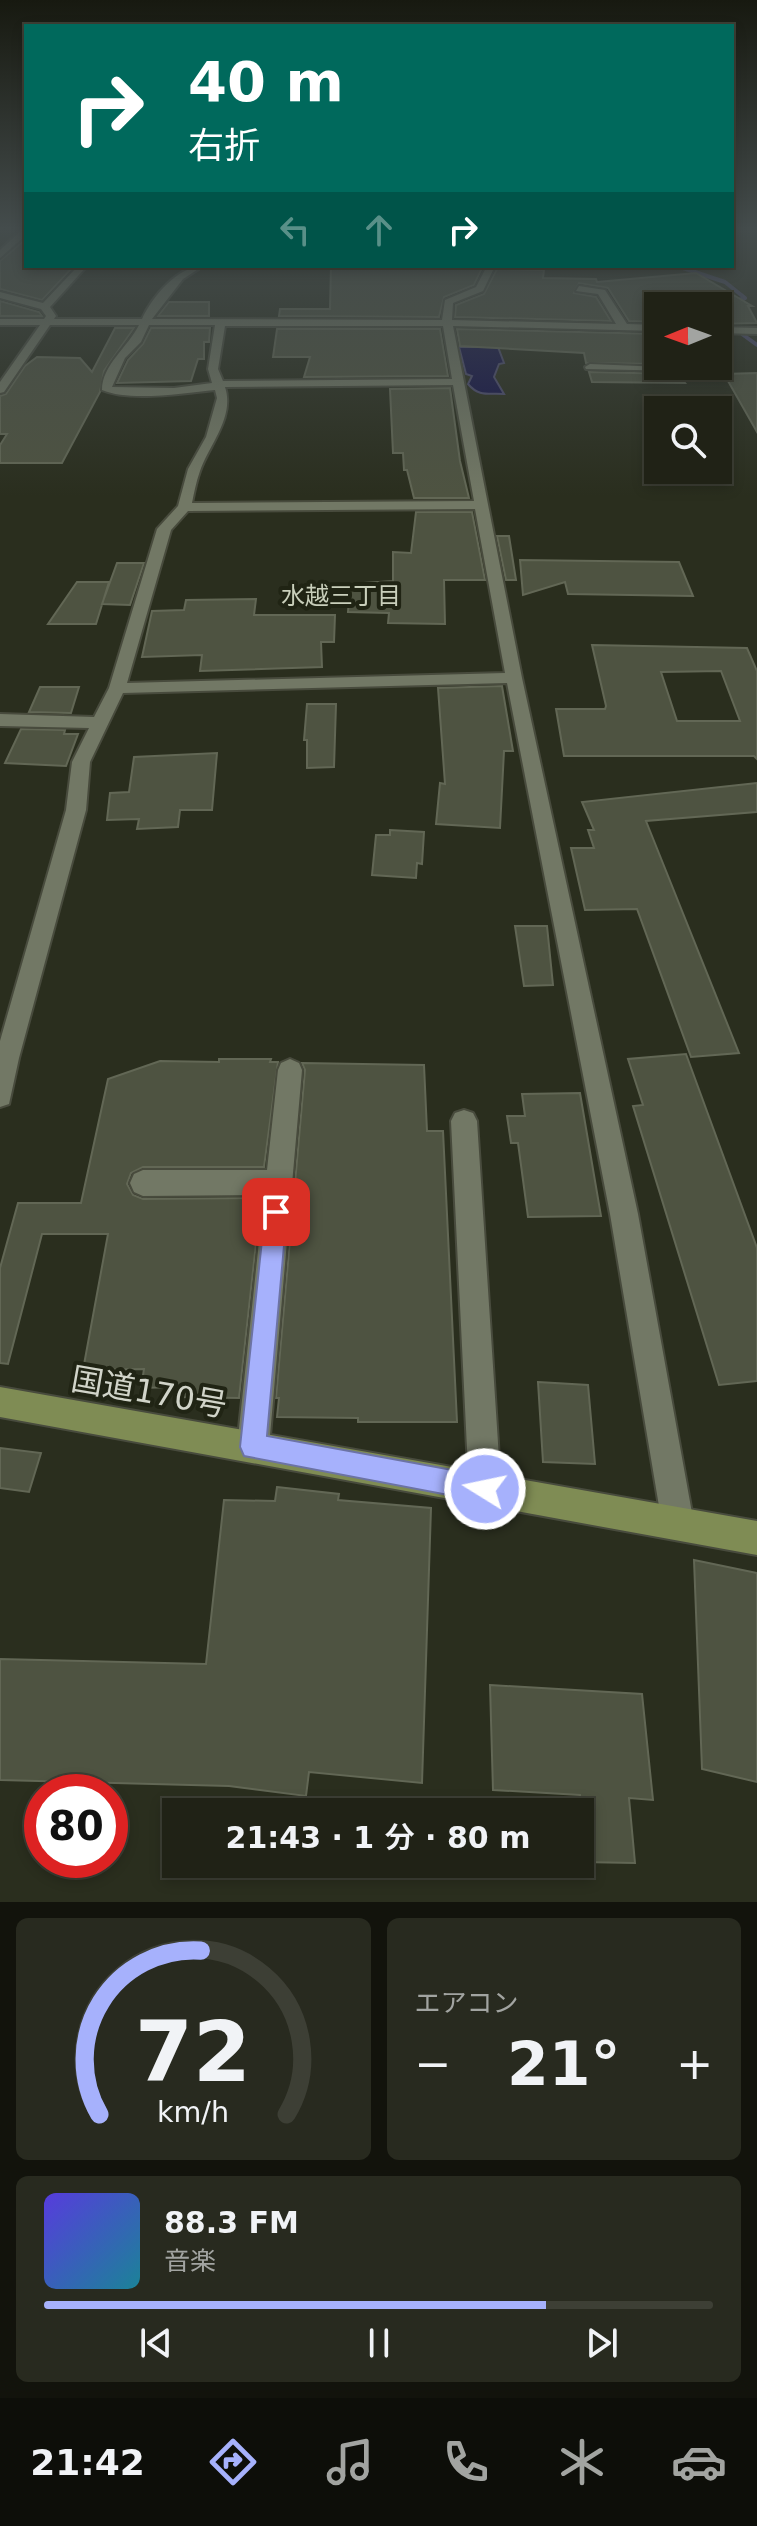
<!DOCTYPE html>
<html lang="ja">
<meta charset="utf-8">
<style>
:root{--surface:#202216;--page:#282a1f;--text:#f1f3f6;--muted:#a2a4a1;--line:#3d3f35;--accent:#a6b1fc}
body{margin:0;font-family:"DejaVu Sans","Noto Sans JP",sans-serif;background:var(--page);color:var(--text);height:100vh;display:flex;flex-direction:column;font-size:30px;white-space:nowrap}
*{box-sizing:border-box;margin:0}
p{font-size:26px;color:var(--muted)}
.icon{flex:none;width:44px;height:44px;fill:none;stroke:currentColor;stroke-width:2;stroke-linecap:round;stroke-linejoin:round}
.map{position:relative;height:1902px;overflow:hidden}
.drawer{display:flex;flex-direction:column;gap:16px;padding:16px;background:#12130c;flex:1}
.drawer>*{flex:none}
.hud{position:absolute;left:24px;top:24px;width:710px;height:244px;border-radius:0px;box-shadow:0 4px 12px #0003,0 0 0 2px var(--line);background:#00695c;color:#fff;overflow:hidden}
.needle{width:52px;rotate:269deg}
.controls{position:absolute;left:644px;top:292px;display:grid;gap:16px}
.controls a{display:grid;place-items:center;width:88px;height:88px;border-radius:0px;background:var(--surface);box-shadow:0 4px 12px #0003,0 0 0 2px var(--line);font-size:40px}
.speed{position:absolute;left:24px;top:1774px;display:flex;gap:16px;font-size:40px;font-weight:700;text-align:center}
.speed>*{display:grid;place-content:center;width:104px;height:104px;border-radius:50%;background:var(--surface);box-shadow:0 4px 12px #0003,0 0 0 2px var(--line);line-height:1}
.speed .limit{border:12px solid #d22;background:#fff;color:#111}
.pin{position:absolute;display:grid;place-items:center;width:68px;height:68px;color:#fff;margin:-34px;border-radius:16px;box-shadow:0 4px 12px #0006}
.me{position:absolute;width:88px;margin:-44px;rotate:280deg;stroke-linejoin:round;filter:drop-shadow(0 0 6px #0008)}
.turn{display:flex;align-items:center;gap:28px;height:168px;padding:0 32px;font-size:36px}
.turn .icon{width:104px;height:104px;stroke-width:2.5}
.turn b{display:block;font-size:56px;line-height:68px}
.lanes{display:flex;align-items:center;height:76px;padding:0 32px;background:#0003;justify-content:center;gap:40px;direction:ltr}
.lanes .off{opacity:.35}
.big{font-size:60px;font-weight:600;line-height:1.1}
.drawer .card{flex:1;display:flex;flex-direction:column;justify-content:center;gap:12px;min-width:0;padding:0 28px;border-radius:12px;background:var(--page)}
.drawer .dial{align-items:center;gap:0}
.dial svg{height:208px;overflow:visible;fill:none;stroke:var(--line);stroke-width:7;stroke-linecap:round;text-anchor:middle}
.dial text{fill:var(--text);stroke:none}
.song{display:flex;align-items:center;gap:24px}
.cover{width:96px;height:96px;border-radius:12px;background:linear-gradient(135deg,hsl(250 70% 55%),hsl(190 70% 35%))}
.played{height:8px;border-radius:4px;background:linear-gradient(90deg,var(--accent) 75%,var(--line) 75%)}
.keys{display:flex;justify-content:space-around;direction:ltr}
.heat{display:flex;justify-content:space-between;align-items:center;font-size:44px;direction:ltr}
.drawer .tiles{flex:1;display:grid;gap:16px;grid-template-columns:1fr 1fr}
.card:last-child{grid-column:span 2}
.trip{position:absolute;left:162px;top:1798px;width:432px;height:80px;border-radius:0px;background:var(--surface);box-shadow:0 4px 12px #0003,0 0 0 2px var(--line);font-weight:600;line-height:80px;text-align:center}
.tab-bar{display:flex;height:128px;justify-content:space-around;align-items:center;background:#0d0e09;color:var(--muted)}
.tab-bar .icon{width:56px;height:56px}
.tab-bar .current{color:var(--accent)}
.tab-bar b{font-size:36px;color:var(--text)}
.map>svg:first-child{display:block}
.water{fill:#141249;stroke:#4d4c6f;stroke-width:2}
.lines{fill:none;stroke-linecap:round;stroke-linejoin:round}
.stream{stroke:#4d4c6f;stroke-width:4}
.building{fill:#4e5341;stroke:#626755;stroke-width:2;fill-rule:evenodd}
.minor-casing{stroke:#484b3d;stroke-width:4}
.trunk-casing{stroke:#484b3d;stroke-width:4}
.minor{fill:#727865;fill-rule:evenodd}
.trunk{fill:#7f8c54;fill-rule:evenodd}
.route{fill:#a6b1fc;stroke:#6c73a4;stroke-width:2}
.labels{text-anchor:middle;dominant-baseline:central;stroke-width:8;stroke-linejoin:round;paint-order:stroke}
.far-neighbourhood-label{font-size:24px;fill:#c9cfbb;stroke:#202414}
.near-street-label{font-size:32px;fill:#d1d4c9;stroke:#202414}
</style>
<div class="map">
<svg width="757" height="1902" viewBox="0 0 757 1902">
<rect width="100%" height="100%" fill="#2a2e1e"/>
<path class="water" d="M459,347H498L504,363L499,364L494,377L504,394C488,393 479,397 468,384L472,376L466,374Z"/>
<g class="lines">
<path class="stream" d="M677,266L725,282L745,298L718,307
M742,334L757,345"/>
</g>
<path class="building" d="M26,239V266H74L42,300L0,289V261Z
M331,266H471L482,268L474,285L444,297L439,317L279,316L280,309H330Z
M497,269L544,270L543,278L596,279L597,282L696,273L752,306H748L757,323L718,324V306H658V322L629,321L608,288L579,283L574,293L596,297L611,321L455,317L456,305L484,294Z
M0,301L39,312L42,316H0Z
M169,302H209V316H158Z
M115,328H134L104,371L100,392L62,463H0V445L7,434H0V396L6,394L25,366L37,357L80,358L92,372Z
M151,328H210L209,342H204V359H198L191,381L117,383L128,360L143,344Z
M277,329H440L448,376L304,377L310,357H273Z
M457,329L658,334V364L586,363L584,353L460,346Z
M589,372L678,374L685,383L592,382Z
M757,373V432L724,374Z
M450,388L460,461L469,498H414L407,470H404L403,453H393L390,389Z
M416,512H472L485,580H444L445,624L388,623L389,613L348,612L350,584L393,581V552L411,553Z
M497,536H509L516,580H506Z
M520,560L679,562L693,596L568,594L565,582L523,595Z
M117,563H144L130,605L102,604Z
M77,582H109L96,624H48Z
M256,599L254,615H335L334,642H321L322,667L200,671L202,655L142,657L152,611L184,610L186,600Z
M592,645L747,648L757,671V759L754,756H564L556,709H605L606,706ZM721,671L740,721H677L661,672Z
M502,686L513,751H504L500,828L436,824L440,783L445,784L438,688Z
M40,687H79L71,713L29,712Z
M307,704H336L334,767L307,768V740H304Z
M21,729L65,730L64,734H78L66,766L5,763Z
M217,753L212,810H180L178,827L137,829L139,819L107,820L110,793L129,792L134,757Z
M757,783V812L646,821L739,1053L691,1057L637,909L585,910L571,848H594L588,830H594L582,802Z
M390,830L424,832L422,864L417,863L416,878L372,875L376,835H390Z
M515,926H547L553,985L524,986Z
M686,1054L757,1248V1381L719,1385L633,1106L643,1105L628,1059Z
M219,1059H271L270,1062H278L264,1167H143L131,1173L127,1184L133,1195L143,1199L261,1198L239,1398L175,1397L176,1387L141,1388L144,1369L83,1370L108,1234H42L8,1364L0,1363V1268L18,1203H81L108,1079L160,1061L219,1062Z
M302,1063L424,1065L427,1131H443L457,1422H358V1418L277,1417L279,1398H276L305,1070Z
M580,1093L601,1216L528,1217L518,1143H511L507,1116H525L522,1094Z
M538,1382L588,1385L595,1464L543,1462Z
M0,1448L41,1453L29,1492L0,1488Z
M277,1487L339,1494L338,1500L431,1508L422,1783L309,1772L306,1796L229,1786L0,1780V1659L206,1664L224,1500L275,1501Z
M694,1560L757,1573V1782L702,1769Z
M490,1685L642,1694L653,1800L629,1798L635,1863L581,1862L580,1795L493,1790Z"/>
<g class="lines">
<defs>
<path id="minor" d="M22,230H26V235L0,258V250Z
M78,266H87L50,307L56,316L54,319H142C152,297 178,266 203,266L183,279L152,319L442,320L445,300L476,287L487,266H495L483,291L453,303L452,320L616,324L598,294L576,291L579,286L605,290L627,324L658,325V331L453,326L522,678L638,1214L694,1524L690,1536L678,1540L666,1536L662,1524L610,1214L507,683L123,693L90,762L86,810L19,1058L9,1104L0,1107V1041L66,810L72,762L89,728L0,726V714L94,717L109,688L157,529L178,506L188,469L206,437L217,398L215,390C184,393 130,402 102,390C102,365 128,347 139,325H50L4,392L0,393V382L40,325H0V319H44L46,316L41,309L0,298V292L43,303ZM149,325H215L208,369L212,383L174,388L112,387L125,358L141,342ZM225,326H443L452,379L223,381L218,369ZM453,385L474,501L192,503C194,493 196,482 200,471C209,445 235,417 225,387ZM475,509L505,673L127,683L171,530L188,511Z
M718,327L757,328V334L718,333Z
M590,364L687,368L682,371L586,369L585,367Z
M290,1059L299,1063L302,1070L269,1447L264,1458L253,1463L242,1458L237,1447L264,1195L143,1196L134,1192L130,1183L134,1174L143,1170H267L278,1070L281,1063Z
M464,1110L473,1113L477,1121L501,1489L496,1500L485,1505L474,1500L469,1489L451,1121L455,1113Z"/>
<path id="trunk" d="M0,1387L757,1521V1555L0,1417Z"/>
</defs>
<use href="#minor" class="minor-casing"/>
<use href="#trunk" class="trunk-casing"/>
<use href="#minor" class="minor"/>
<use href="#trunk" class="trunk"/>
</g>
<linearGradient id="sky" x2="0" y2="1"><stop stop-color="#171910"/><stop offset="0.46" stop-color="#444c4c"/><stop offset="1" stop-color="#444c4c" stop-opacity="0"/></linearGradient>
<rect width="757" height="496" fill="url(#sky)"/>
<path class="route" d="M276,1201L284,1204L287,1212L267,1436L485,1476L494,1480L498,1489L494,1498L485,1502L244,1456L240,1447L265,1212L268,1204Z"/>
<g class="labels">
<g class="far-neighbourhood-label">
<text x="341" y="596">水越三丁目</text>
</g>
<g class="near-street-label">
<text transform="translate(149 1392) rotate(10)">国道170号</text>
</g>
</g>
</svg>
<div class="controls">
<a><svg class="needle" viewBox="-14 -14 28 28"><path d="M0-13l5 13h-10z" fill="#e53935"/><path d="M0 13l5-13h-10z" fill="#a2a4a1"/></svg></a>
<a><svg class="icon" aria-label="search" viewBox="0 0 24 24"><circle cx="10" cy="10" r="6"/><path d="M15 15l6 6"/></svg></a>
</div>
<div class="speed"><div class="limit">80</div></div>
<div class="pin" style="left:276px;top:1212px;background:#d93025"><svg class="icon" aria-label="arrive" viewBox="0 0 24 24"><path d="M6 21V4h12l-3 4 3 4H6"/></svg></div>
<svg class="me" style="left:485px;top:1489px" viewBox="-20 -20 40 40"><circle r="17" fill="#a6b1fc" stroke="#fff" stroke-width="3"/><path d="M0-11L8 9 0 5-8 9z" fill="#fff"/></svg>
<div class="trip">21:43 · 1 分 · 80 m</div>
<div class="hud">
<div class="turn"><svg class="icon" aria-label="right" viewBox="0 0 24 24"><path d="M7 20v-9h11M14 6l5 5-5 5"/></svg><div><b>40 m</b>右折</div></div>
<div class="lanes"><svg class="icon off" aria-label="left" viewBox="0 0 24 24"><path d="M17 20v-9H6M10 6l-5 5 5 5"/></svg><svg class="icon off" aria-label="ahead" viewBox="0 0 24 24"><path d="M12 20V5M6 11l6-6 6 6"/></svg><svg class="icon" aria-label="right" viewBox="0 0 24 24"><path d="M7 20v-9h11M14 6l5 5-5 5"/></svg></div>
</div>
</div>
<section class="drawer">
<div class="tiles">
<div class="card dial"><svg viewBox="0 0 100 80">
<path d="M14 69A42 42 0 1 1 86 69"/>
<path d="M14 69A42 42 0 0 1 53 6" stroke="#a6b1fc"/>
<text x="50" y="56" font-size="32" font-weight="700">72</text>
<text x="50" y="72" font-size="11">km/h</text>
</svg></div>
<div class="card"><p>エアコン</p>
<div class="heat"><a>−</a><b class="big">21°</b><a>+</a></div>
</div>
<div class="card">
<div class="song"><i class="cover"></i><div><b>88.3 FM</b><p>音楽</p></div></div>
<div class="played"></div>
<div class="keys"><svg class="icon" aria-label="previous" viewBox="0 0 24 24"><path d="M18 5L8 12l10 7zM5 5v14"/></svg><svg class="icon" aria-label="pause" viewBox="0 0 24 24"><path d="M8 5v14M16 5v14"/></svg><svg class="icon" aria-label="next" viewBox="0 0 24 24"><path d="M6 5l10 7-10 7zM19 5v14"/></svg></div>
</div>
</div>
</section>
<nav class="tab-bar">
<b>21:42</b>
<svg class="icon current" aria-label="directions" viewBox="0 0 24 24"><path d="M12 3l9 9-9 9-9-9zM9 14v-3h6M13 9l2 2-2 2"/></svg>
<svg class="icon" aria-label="music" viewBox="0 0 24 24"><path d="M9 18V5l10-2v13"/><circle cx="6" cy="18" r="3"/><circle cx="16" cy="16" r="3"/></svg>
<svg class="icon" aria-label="phone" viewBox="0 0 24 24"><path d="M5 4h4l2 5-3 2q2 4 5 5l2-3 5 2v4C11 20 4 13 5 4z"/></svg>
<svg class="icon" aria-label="climate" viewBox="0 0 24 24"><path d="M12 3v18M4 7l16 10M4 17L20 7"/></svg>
<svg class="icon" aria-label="car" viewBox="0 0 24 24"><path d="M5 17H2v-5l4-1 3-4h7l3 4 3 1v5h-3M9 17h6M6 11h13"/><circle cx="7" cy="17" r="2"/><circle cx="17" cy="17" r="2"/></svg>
</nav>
